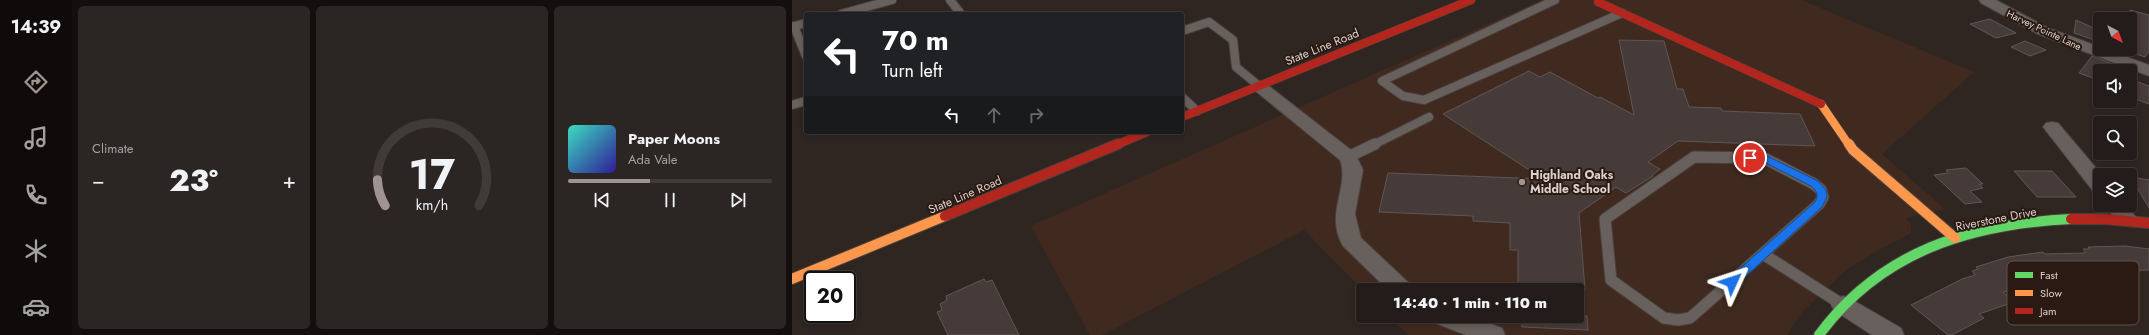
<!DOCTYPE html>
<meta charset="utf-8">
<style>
:root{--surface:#231c1a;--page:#2b2523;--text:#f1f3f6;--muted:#a3a1a2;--line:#403a39;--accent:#9f9490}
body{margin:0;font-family:Jost,sans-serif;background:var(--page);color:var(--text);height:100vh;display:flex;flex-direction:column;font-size:15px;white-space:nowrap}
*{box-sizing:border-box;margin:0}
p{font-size:13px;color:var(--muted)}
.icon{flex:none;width:22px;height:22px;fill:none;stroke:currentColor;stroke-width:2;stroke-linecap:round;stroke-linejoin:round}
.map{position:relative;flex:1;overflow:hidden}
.side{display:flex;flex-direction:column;gap:6px;padding:6px;background:#130f0e;width:720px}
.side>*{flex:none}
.banner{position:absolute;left:12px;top:12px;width:380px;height:122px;border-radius:4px;box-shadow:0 2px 6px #0003,0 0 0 1px var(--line);background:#202124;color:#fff;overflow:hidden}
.needle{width:26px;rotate:139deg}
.tools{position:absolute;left:1301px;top:12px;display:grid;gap:8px}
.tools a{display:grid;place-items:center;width:44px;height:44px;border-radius:4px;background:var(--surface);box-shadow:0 2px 6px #0003,0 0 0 1px var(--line);font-size:20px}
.speed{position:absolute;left:12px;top:271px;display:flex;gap:8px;font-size:20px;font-weight:700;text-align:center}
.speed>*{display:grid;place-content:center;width:52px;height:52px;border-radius:50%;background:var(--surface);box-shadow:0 2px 6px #0003,0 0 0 1px var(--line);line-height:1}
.speed .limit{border:2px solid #111;border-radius:6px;background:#fff;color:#111}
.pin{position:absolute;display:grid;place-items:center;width:34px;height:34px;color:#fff;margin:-17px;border:2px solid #fff;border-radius:50%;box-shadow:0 1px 4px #0007}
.me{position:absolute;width:44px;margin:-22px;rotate:48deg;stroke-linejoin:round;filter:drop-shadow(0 0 3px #0008)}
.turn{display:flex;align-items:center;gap:14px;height:84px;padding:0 12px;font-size:18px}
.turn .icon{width:52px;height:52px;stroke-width:2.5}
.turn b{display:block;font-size:28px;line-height:34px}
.lanes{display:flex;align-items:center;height:38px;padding:0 12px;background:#0003;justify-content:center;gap:20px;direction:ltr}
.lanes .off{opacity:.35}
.big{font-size:30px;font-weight:800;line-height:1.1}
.side .widget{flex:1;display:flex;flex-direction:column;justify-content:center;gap:6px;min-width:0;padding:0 14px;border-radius:6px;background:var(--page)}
.side .dial{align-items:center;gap:0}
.dial svg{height:104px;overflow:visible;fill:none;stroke:var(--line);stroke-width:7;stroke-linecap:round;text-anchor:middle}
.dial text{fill:var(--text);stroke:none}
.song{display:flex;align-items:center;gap:12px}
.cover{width:48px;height:48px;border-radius:6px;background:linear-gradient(135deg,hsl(170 70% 55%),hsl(250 70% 35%))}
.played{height:4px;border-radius:2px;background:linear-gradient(90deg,var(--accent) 40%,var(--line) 40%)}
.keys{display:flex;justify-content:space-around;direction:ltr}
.heat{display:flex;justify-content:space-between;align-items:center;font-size:22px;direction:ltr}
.side .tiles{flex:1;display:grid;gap:6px;grid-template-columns:repeat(3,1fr)}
.trip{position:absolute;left:564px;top:283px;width:228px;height:40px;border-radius:4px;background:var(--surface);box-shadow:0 2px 6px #0003,0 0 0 1px var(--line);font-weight:800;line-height:40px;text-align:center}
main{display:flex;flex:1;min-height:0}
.menu{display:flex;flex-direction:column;width:72px;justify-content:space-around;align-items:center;background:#0e0b0a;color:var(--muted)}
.menu .icon{width:28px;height:28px}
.menu .selected{color:var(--accent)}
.menu b{font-size:18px;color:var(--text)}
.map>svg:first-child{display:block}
.built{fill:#402a20}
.building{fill:#463b39;stroke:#5f5755}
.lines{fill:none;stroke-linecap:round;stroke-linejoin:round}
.lane-far1-casing{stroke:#4a413e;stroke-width:10}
.lane-casing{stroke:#4a413e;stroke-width:13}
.street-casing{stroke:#4a413e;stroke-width:2}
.fast-casing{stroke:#4a413e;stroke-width:12}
.slow-far1-casing{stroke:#4a413e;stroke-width:9}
.slow-casing{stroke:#4a413e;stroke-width:12}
.jam-far1-casing{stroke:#4a413e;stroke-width:9}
.jam-casing{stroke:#4a413e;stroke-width:12}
.lane-far1{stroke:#67605c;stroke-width:8}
.lane{stroke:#67605c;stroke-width:11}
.street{fill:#67605c;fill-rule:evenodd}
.fast{stroke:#63d668;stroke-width:10}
.slow-far1{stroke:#ff974d;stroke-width:8}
.slow{stroke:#ff974d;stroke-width:10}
.jam-far1{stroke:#b3261e;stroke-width:8}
.jam{stroke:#b3261e;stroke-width:10}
.route{fill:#1a73e8;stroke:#114b97}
.poi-dot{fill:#9f9490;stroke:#2b1a13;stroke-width:1.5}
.labels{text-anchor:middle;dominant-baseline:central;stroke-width:4;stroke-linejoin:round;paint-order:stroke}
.far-street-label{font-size:10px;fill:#dcd0cb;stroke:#2b1a13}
.street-label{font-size:12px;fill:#dcd0cb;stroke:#2b1a13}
.poi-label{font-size:12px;font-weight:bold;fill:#dcd0cb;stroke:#2b1a13;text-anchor:start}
.key{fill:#2b1a13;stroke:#60514a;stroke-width:1}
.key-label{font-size:11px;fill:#dcd0cb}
</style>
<main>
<nav class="menu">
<b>14:39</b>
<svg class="icon selected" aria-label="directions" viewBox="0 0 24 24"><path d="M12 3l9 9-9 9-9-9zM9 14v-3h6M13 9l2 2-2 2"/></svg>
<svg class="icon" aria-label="music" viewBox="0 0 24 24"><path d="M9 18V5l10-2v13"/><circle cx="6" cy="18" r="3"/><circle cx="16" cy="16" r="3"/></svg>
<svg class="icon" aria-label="phone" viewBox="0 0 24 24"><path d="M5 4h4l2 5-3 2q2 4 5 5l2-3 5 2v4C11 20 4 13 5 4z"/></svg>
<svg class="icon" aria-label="climate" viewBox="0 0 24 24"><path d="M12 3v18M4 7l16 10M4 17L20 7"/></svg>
<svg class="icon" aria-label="car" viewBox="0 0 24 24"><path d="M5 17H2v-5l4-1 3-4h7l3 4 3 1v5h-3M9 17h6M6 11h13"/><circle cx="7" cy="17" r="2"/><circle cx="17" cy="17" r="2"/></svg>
</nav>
<section class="side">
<div class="tiles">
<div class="widget"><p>Climate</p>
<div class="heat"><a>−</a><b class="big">23°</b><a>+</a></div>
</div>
<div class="widget dial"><svg viewBox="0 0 100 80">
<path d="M14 69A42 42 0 1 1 86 69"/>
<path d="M14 69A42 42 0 0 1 8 49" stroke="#9f9490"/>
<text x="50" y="56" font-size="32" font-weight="700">17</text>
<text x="50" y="72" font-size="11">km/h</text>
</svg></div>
<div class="widget">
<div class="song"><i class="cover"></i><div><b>Paper Moons</b><p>Ada Vale</p></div></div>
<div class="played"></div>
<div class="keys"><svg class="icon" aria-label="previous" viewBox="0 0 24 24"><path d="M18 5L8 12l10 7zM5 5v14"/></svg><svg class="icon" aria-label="pause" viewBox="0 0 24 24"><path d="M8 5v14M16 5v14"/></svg><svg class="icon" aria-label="next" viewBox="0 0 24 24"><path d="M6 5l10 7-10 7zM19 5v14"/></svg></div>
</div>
</div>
</section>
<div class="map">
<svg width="1357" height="335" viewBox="0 0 1357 335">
<rect width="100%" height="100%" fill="#2f2622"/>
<path class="built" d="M750,0H1009L1182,72L1090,154L1153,209L1117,217L1114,219L1119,224V233L1083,252L1055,269L1010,312L995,335H616L597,316H785V290H571L512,230L310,335H298L239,226Z"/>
<path class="building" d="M1338,10L1357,15V52L1353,57L1338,52Z
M1198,19L1224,33L1204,38L1178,24Z
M1284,20L1308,31V42L1282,33Z
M827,40L872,41L885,89H891L897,107L929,108L930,111L1008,114L1023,146L886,141L856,162L868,169L860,175L861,176L834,193L824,187L787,213L793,290H726V250H718V223L681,221V216L587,212L596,173L751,179L651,114L737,71L748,77L758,72L806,98L808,97L842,115Z
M1233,41L1254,50L1238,56L1219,47Z
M1300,56L1318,63L1310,71H1308L1303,79L1287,73Z
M1338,79L1357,86V104L1338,97Z
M1174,168L1191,184H1187L1191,188L1178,191L1190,202L1173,204L1142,175L1156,173L1154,170Z
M1222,171H1260L1284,197H1245Z
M1339,177L1357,180V208Z
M1333,246L1357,249V270L1316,271L1325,281H1302L1211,292L1222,302L1187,314L1192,318L1160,335H1156L1119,305L1170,279L1183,275L1180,271L1186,269L1184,267L1216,257L1251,252L1253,254L1294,253L1291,249H1298L1296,247Z
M192,279L194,282L200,280L227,335H156L145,312L150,310L148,304L155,300L154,296Z
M730,316H795L796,330L730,327Z"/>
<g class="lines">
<defs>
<path id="lane-far1" d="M158,0L169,14
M763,0L590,81L611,96L632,100L830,13
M49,14L100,0
M2,26L14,56
M0,27L14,23
M390,31L417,22L441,40L444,67L467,86
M390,97L405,111
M0,105L14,101
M581,145L637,117"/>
<path id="lane" d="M556,157L583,144
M902,157L972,158L1022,184L1029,190L1031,197L1027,204L898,318L886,320L872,318L819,280L813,219Z
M971,254L1051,305"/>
<path id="street" d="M1187,0H1204L1256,28L1308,47V49H1313L1357,65V76L1246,34L1189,3Z
M467,81L473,83L563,153L571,170L563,214L569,238L618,284L621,290H596L551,246C532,213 558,187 548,160L461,89L459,86L461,83Z
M1260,122L1266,123L1310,175H1308V192L1301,191L1251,127L1254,123Z
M1314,205H1335L1346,220L1343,225C1328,229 1321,217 1314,205Z
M1051,296L1059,299L1109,328L1112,335H1080L1043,311L1039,305L1043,299Z
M639,316H677L710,328L713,335H674L643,323Z"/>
<path id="fast" d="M1027,335C1089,251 1178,224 1279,219"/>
<path id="slow-far1" d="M1029,104L1057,145"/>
<path id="slow" d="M1057,144L1061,150L1163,238
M0,279L153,216"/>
<path id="jam-far1" d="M806,2L1029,104
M390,117L679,0
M324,145L355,132"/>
<path id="jam" d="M153,216L326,144
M1279,219H1313L1357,223"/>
</defs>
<use href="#lane-far1" class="lane-far1-casing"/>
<use href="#lane" class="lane-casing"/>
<use href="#street" class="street-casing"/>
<use href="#fast" class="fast-casing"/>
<use href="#slow-far1" class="slow-far1-casing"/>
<use href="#slow" class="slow-casing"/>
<use href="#jam-far1" class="jam-far1-casing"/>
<use href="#jam" class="jam-casing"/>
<use href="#lane-far1" class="lane-far1"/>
<use href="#lane" class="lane"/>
<use href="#street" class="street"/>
<use href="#fast" class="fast"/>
<use href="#slow-far1" class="slow-far1"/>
<use href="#slow" class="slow"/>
<use href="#jam-far1" class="jam-far1"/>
<use href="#jam" class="jam"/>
</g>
<path class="route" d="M955,155L975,156L1026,181L1034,190L1035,197L1030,207L944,285H936L935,282L936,279L1023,202C1027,195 1025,191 1019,186L970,161L955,160Z"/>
<circle class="poi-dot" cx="730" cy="182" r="4"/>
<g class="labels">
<g class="far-street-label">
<text transform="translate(1252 30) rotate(25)">Harvey Pointe Lane</text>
</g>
<g class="street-label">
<text transform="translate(530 47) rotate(-22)">State Line Road</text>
<text transform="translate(173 195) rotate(-23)">State Line Road</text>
<text transform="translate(1204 219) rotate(-11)">Riverstone Drive</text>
</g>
<g class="poi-label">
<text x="738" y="175">Highland Oaks<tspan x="738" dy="14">Middle School</tspan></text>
</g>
</g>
<rect x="1215" y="261" width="132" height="64" rx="6" class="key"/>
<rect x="1223" y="272" width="18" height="6" fill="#63d668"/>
<rect x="1223" y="290" width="18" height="6" fill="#ff974d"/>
<rect x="1223" y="308" width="18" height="6" fill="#b3261e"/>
<g class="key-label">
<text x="1248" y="279">Fast</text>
<text x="1248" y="297">Slow</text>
<text x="1248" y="315">Jam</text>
</g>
</svg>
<div class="tools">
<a><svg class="needle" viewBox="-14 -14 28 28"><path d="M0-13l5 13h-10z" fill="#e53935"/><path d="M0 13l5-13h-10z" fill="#a3a1a2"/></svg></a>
<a><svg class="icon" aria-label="sound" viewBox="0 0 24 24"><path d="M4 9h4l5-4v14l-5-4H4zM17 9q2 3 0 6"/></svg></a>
<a><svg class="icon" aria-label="search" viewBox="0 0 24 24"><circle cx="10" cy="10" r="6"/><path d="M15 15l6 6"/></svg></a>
<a><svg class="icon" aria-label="layers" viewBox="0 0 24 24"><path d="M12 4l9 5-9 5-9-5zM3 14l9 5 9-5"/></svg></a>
</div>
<div class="speed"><div class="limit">20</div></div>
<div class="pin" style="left:958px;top:158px;background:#d93025"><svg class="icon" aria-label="arrive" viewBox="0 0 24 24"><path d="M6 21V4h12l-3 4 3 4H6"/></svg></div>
<svg class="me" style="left:940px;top:282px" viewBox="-20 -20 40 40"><path d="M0-17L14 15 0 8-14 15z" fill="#1a73e8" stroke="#fff" stroke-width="4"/></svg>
<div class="trip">14:40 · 1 min · 110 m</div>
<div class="banner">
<div class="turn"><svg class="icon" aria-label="left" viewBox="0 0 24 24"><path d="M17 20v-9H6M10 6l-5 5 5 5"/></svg><div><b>70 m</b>Turn left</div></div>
<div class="lanes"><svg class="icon" aria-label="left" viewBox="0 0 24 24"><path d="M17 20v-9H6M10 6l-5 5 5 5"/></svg><svg class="icon off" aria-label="ahead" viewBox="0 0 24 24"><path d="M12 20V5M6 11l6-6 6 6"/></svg><svg class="icon off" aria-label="right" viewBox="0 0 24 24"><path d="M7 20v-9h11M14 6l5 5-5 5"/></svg></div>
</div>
</div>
</main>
